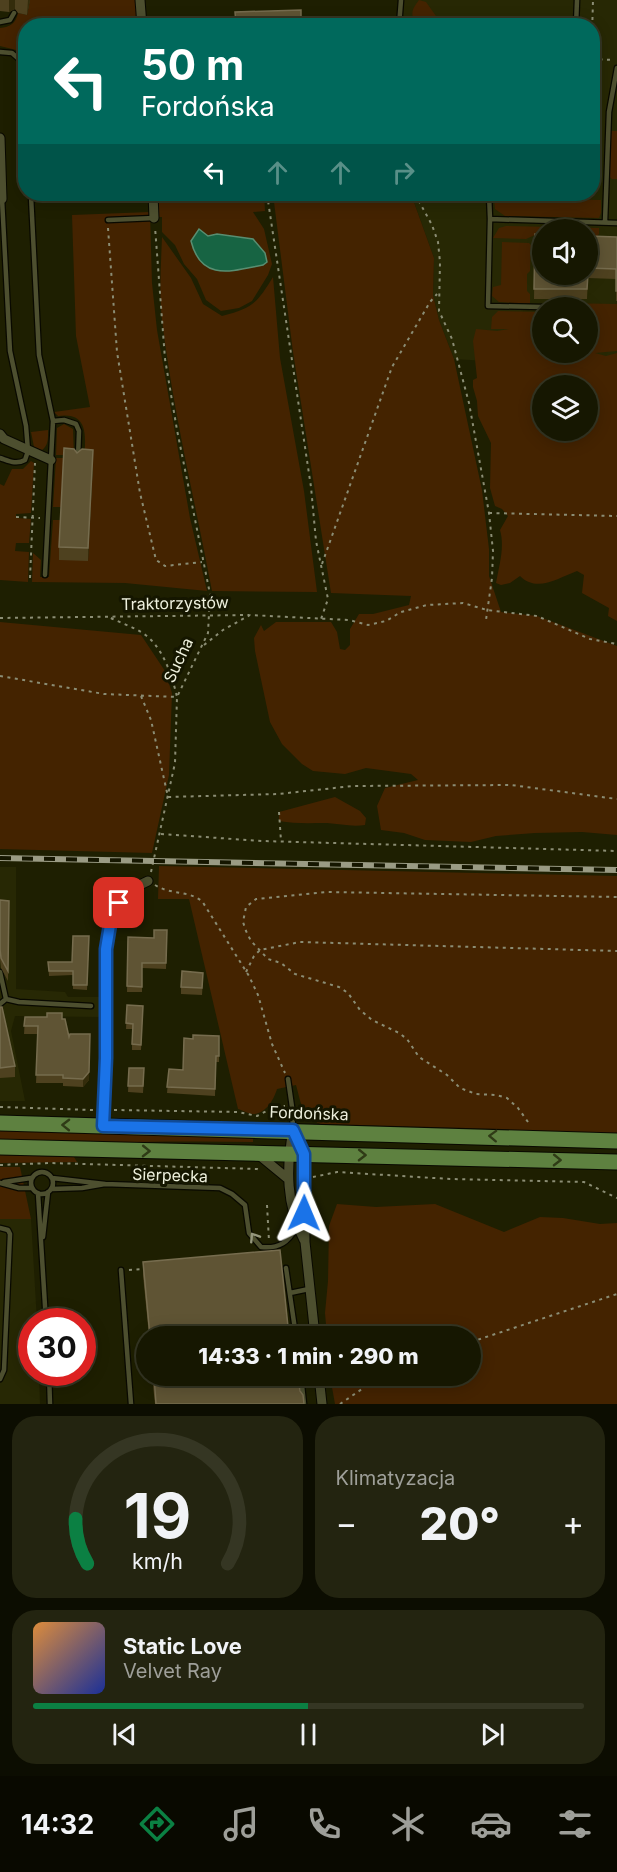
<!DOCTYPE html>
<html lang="pl">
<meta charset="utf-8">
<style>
:root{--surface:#161701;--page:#232410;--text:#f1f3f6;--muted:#9e9f99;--line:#353623;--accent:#0b8043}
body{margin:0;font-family:Inter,sans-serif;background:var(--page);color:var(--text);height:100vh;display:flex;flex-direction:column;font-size:22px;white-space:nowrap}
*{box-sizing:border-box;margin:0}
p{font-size:20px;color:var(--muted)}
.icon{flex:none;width:33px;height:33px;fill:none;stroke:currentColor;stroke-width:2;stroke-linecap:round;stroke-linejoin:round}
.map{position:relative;height:1404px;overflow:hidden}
.drawer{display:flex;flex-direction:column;gap:12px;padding:12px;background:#0c0d01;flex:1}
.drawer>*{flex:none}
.guide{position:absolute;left:18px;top:18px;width:582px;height:183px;border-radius:24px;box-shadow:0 3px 15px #0003,0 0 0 2px var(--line);background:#00695c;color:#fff;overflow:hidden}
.fabs{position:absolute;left:532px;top:219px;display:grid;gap:12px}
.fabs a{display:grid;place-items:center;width:66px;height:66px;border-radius:50%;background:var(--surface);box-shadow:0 3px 15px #0003,0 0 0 2px var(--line);font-size:30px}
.speed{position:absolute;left:18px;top:1308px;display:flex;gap:12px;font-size:30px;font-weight:700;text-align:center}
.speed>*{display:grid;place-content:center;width:78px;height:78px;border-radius:50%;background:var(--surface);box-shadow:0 3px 15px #0003,0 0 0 2px var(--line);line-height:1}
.speed .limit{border:9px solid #d22;background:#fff;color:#111}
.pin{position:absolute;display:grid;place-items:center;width:51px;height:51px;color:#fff;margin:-26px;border-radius:12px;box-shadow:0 3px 9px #0006}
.me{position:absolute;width:66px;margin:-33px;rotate:1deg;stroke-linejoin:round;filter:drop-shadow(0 0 4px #0008)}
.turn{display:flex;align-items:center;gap:21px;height:126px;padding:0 24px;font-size:27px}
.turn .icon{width:78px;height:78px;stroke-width:2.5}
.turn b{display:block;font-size:42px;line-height:51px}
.lanes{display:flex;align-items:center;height:57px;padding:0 24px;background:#0003;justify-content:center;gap:30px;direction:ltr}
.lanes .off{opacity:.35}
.big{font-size:45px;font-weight:800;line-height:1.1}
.drawer .card{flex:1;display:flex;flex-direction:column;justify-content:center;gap:9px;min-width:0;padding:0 21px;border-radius:24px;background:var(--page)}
.drawer .dial{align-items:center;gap:0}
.dial svg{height:156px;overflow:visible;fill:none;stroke:var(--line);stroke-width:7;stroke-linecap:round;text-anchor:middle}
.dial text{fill:var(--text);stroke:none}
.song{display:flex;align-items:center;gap:18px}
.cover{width:72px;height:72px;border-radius:9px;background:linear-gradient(135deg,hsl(30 70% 55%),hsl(230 70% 35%))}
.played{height:6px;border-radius:3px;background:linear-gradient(90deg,var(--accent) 50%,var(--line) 50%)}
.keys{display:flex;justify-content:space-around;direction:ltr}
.heat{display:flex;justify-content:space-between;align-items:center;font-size:33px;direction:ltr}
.drawer .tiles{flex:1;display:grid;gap:12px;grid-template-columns:1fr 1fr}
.card:last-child{grid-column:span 2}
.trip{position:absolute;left:136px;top:1326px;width:345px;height:60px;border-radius:30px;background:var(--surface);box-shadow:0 3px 15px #0003,0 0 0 2px var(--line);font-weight:800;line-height:60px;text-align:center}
.menu{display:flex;height:96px;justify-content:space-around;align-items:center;background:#090900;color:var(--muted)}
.menu .icon{width:42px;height:42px}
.menu .selected{color:var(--accent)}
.menu b{font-size:27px;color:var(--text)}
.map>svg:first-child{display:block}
.built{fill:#272804;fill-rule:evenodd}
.green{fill:#442300;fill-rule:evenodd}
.water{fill:#176443;stroke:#588e71;stroke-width:1.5}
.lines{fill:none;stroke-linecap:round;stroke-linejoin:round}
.service-casing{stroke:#090900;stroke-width:7}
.minor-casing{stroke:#090900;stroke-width:11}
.primary-casing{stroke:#090900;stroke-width:17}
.path{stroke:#8b8d74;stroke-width:2;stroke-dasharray:3 4.5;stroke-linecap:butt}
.service{stroke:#4d4f2f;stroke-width:4.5}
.minor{stroke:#4d4f2f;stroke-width:9}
.primary{stroke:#5e8140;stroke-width:15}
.rail-casing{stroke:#9a9b84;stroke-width:6}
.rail{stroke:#151600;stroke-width:4;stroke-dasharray:11;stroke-linecap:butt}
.wall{fill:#4e411f}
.shaded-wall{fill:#342c0b}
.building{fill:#5f5434;stroke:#766c4e;stroke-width:1.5}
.oneway{stroke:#2f3b16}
.oneway2{stroke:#95977d}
.route-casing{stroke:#114b97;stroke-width:15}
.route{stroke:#1a73e8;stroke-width:10}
.labels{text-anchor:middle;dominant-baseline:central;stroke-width:6;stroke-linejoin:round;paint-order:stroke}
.street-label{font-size:16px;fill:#eef0dd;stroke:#151600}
</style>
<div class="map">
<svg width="617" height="1404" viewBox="0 0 617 1404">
<rect width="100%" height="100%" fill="#1e1f01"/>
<path class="built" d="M399,0H617V369L454,359L439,320L433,295L434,258L411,194H592V26H396ZM543,230H588V274H543ZM543,308H588V352H543Z
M0,867H16V989L65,992L68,997H102L101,1017L15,1016L11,1031L25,1101H0Z
M0,1219H31L37,1321L32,1322V1372L39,1373L40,1404H0Z"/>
<path class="green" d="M30,0H138L139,25L26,26L25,59L20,51L0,46V28C10,27 16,23 18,13L27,15Z
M419,0L426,2L436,16L433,23L427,25L413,19C411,10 414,7 419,0Z
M611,131H617V179H612L609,176Z
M156,194H264L265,211L253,212L264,229L272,264L268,275L252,301L239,308L221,311L206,300L197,279L184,264L175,245L162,232V217H157Z
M273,194H411L434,258L433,295L439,320L454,359L482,490L489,549V576L501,612L537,616L617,646V835L582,832L535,833L496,836L471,842L425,840L404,833L381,830L377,806L385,788L418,780L411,774L366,768L345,774L313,771L302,764L282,744L270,722L255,651L254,638L261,625L264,631L276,622H331L337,632L340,649L345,650L350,645V629L359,614H373L409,605L411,596L331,593L293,352Z
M494,198L601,200V213L599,218L505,216L495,209Z
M150,212L152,283L157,330L190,518L207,591L125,583L32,582L33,553L41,560L40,577H49L53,520H61L88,561L93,463L84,462C85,440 91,411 58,416L54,412L90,407L76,336L72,215Z
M506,226L599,228V234L597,236H588V230H543V235H535L526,239L493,238L499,228Z
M162,237L191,278L203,304L222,316C253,308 257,303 273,277L280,358L304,491L317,592L212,591C195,501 173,411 162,320C159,292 161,264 162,237Z
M502,242L529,243L531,245L530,271L527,274V291L530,294V304L499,302L492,296L493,287L501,285Z
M560,303L617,304V351L595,353L606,356L617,353V621L608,616L609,608L582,593L584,575L577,571C558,578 537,593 520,576L510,583L501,585L496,583C499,566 505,547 500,530L508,516L502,509L495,506L490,488L491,443L478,416L477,401L473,387V380L477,378L473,341L476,329L497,331L509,329H491L492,317L498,311L543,312V352H588V308L558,307ZM548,381L550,385L588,386V430H543L541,385H546Z
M64,424L73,429L74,455H56L57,428Z
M48,430C48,437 49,445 42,450L34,447L31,432Z
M56,458H64L61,507H53Z
M31,461L34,463L31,513L16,514V518L31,519L29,543H16L15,551L29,552L28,582L0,580V484L4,486L12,469H23Z
M0,622L141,635L165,671L172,693L169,775L152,853L0,849Z
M335,797L360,811L366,818L365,825C352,827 340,824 327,823C311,823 295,824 279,821V812Z
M159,866L617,876V1134L321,1124C301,1117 301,1102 296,1085L277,1089C274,1099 266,1114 253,1114C249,1114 242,1110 238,1109L189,899H158Z
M0,1128L253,1136V1142C168,1140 84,1144 0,1141Z
M0,1155L74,1157L77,1162L0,1163Z
M0,1167H20L31,1219H0Z
M337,1204L376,1207L435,1204L504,1232L540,1217L563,1218L600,1224L617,1223V1404H335L330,1376H471V1336H327L325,1313L328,1281L329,1226Z"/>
<path class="water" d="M199,229L208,236L217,234L253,239L265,253L267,262L263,265C232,271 201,282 191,241Z"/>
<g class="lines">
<defs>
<path id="service" d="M0,22L10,20L14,13
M399,26L401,0
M576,26L577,0
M0,52L12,53L21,61L26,111
M489,194L490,219
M31,196L39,355L53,421
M108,220L154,218
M605,222L609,112L617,68
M542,307L488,306L490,219L617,223
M0,458C9,461 16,465 25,460L28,451L26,426L10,351L2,199
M45,575L53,421L64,420L76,424L79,431L78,458
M0,972L6,999L0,1004
M6,999L19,1002L91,1006
M288,1079L292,1107L293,1130
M31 1183a11 11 0 1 1 22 0a11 11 0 1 1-22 0Z
M4,1182L31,1178
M0,1183L19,1188H32
M105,1184L220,1188L232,1194L245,1205L249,1233L261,1247C280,1249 288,1242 297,1227
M52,1189L82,1188L105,1184L52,1178
M38,1193L46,1322
M0,1228L8,1230L10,1234L4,1370L0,1379
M43,1237L48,1192
M286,1268L296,1336
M121,1270L131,1404
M290,1293L309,1289
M49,1372L50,1404
M301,1376L304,1404"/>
<path id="minor" d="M140,0L142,26
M0,138L2,199H0
M153,194L154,218
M0,434L4,439L51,460
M103,1126C105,1086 106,1046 106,1006C106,980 102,950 110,924C117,904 129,889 148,881
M293,1130L304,1154L305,1242L315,1336
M293,1130C286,1168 286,1205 304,1240
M259,1155L287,1178
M319,1376L322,1404"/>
<path id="primary" d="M0,1123L617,1141
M0,1147L617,1162"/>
</defs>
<use href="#service" class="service-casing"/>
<use href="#minor" class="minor-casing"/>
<use href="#primary" class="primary-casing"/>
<path class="path" d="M592,35L593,0
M592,59L614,60
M267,194L311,487L316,541L328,599L321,619
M415,194L432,225L438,242L440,262L439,311L452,339L469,403L489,513L493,551L492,578L486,620
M108,228L117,352L140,493L156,560L165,566L202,562
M489,513L617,516
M16,517L40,518
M322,564L392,367L430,302L437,294
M30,578L35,463
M0,618L249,615
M204,645L223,630L250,615L349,620L368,625L386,621L401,612L427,605L463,603L487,610L537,616L590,639L617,644
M0,676L104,694L177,697C172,675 162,644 141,632C131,626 118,622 107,616
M141,696L151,720L168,797L278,794L353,786L511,785L617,799
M279,812L281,841
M161,834L262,841L617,851
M151,872L175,763L177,697L208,633L210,594L177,430L165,359L155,227
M155,885C171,895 187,890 202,901L249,976L258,995L272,1044L285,1073
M246,972L254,956L260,950L300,942L617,951
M0,1107L93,1110
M114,1110L238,1112L257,1116L276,1106H285
M528,1122L518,1108L507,1098L496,1095L476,1094L460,1088L447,1075L419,1057L407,1039L399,1033L372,1020L360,1010L348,993L339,987L295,974L281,963L268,959L251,941L246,931L243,922L246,907L256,899L326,892L617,897
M0,1165L50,1163L257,1169L261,1171
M313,1177L337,1172L450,1179L584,1182L617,1198
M267,1205L269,1241
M129,1270L145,1269
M471,1342L617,1294
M340,1404L381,1376"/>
<use href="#service" class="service"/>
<use href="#minor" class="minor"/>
<use href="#primary" class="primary"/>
<defs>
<path id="rail" d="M0,858L617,870"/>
</defs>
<use href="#rail" class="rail-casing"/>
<use href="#rail" class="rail"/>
</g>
<path class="wall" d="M0,0H30L27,15L18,13L15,9L9,12L0,11Z
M301,10V24L269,26H236L235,12Z
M592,65L596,84L595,130H592Z
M172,194H183V196L173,197Z
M535,234L617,237V301H616V279L588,278L587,299H534Z
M77,453L93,463L88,561L59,560V547Z
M0,900L9,901L8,981L1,968L0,959Z
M167,930L166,969L142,968V992H127L128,937L154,938Z
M89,936L87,990L73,989V975L49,976L48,962H72Z
M203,979L202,995L181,994V987Z
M127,1005L143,1006L141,1050H132V1029H126Z
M0,1007L15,1066V1077L0,1078Z
M25,1017L62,1019L69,1037L89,1080L83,1087L63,1086V1083H36L38,1034H24Z
M219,1036V1062H216L215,1096L167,1093L169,1069L183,1070Z
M129,1068L144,1075L143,1093L128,1092Z
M143,1262L289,1336H149L143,1275Z
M152,1376H298L300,1391L304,1404H155Z"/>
<path class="shaded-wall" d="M9,0H15V9L9,12Z
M28,0H30L27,15Z
M93,450V463L88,561V548Z
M90,1034L89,1080L83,1087V1079Z"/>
<path class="building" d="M301,10V20L236,24L235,12Z
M169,23H178V26H169Z
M592,65H596L595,111H592Z
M535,234L543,235V274H588L587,289H534Z
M588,236L617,237V291H616V269L588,268Z
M64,448L74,449L77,453L82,449L93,450L88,548L59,547Z
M0,900L9,901L8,971L1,958L0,949Z
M154,930H167L166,963H142V987L127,986L128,937L154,938Z
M73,936H89L87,985H73V971H49L48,962H72Z
M182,971L203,973L202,988L181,987Z
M127,1005L143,1006L141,1045L132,1044L133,1024L126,1023Z
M0,1007H2L15,1066L0,1068Z
M47,1013H62V1019H65L69,1037L70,1034H90L89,1072L83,1079L63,1078V1075H36L38,1026H24L25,1017H47Z
M193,1035L219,1036V1056H216L215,1089L167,1087L169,1069L183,1070L184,1038L193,1039Z
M129,1068H144L143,1086H128Z
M280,1250L289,1336H150L143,1262Z
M154,1376H298L300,1391L303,1395L304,1404H156Z"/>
<defs><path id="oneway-chevron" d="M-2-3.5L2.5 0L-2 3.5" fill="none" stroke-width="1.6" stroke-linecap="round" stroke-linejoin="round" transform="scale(1.5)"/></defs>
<g class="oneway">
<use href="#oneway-chevron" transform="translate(66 1125) rotate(-179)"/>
<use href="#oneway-chevron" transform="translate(493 1136) rotate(-178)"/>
<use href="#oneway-chevron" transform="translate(146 1151) rotate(1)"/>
<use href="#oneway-chevron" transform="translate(362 1155) rotate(1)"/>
<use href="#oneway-chevron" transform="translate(557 1160) rotate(1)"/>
</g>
<use class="oneway2" href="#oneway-chevron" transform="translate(254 1237) rotate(-123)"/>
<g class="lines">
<defs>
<path id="route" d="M119,903L110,925L106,949V1058L103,1126L293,1130L304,1154V1213"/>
</defs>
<use href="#route" class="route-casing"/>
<use href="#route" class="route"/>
</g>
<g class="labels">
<g class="street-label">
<text transform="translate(175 603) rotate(-1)">Traktorzystów</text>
<text transform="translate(178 660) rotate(-65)">Sucha</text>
<text transform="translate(309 1113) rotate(2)">Fordońska</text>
<text transform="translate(170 1175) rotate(2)">Sierpecka</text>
</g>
</g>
</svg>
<div class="fabs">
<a><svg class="icon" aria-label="sound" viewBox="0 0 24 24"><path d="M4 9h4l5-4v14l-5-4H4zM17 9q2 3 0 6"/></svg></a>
<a><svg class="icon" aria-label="search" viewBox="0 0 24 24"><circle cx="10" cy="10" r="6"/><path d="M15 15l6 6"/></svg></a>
<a><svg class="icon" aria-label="layers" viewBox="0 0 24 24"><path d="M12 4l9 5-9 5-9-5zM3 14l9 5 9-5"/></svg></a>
</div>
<div class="speed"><div class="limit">30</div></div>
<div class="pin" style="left:119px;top:903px;background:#d93025"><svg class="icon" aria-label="arrive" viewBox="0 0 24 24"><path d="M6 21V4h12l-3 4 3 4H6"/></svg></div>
<svg class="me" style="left:304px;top:1213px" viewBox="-20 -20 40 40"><path d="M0-17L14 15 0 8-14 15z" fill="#1a73e8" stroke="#fff" stroke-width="4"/></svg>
<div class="trip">14:33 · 1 min · 290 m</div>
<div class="guide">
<div class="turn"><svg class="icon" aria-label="left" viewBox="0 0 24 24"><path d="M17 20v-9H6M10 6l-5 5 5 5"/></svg><div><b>50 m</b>Fordońska</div></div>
<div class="lanes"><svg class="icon" aria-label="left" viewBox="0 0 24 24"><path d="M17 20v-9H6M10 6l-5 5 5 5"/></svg><svg class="icon off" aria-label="ahead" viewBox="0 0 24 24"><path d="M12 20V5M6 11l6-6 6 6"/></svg><svg class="icon off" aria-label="ahead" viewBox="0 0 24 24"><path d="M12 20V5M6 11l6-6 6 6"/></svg><svg class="icon off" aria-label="right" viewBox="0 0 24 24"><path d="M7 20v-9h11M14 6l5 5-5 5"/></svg></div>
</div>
</div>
<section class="drawer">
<div class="tiles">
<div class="card dial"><svg viewBox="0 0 100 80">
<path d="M14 69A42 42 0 1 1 86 69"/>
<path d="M14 69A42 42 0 0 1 8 46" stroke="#0b8043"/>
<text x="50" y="56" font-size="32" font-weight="700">19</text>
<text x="50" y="72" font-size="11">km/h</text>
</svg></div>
<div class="card"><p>Klimatyzacja</p>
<div class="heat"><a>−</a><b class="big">20°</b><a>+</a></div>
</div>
<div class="card">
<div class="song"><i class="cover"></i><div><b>Static Love</b><p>Velvet Ray</p></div></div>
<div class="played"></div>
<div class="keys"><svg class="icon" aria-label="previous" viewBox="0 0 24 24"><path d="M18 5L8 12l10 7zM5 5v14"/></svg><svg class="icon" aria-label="pause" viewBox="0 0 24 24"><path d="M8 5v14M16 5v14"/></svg><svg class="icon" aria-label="next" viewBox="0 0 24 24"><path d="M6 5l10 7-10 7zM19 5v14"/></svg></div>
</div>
</div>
</section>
<nav class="menu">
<b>14:32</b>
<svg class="icon selected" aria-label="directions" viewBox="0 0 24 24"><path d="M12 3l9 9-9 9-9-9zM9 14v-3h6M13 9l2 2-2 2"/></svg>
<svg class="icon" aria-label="music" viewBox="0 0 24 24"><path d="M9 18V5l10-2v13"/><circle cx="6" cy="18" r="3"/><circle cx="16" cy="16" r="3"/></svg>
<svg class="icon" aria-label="phone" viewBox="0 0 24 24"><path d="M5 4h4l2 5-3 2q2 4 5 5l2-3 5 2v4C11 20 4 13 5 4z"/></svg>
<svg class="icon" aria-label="climate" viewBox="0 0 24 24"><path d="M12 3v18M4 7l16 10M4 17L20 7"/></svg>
<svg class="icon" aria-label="car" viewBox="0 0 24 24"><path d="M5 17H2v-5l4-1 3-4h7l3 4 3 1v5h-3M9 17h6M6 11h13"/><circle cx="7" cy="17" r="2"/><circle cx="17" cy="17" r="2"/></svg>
<svg class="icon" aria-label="filters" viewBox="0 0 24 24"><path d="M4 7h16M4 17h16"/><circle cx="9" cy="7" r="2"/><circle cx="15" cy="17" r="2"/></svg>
</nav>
